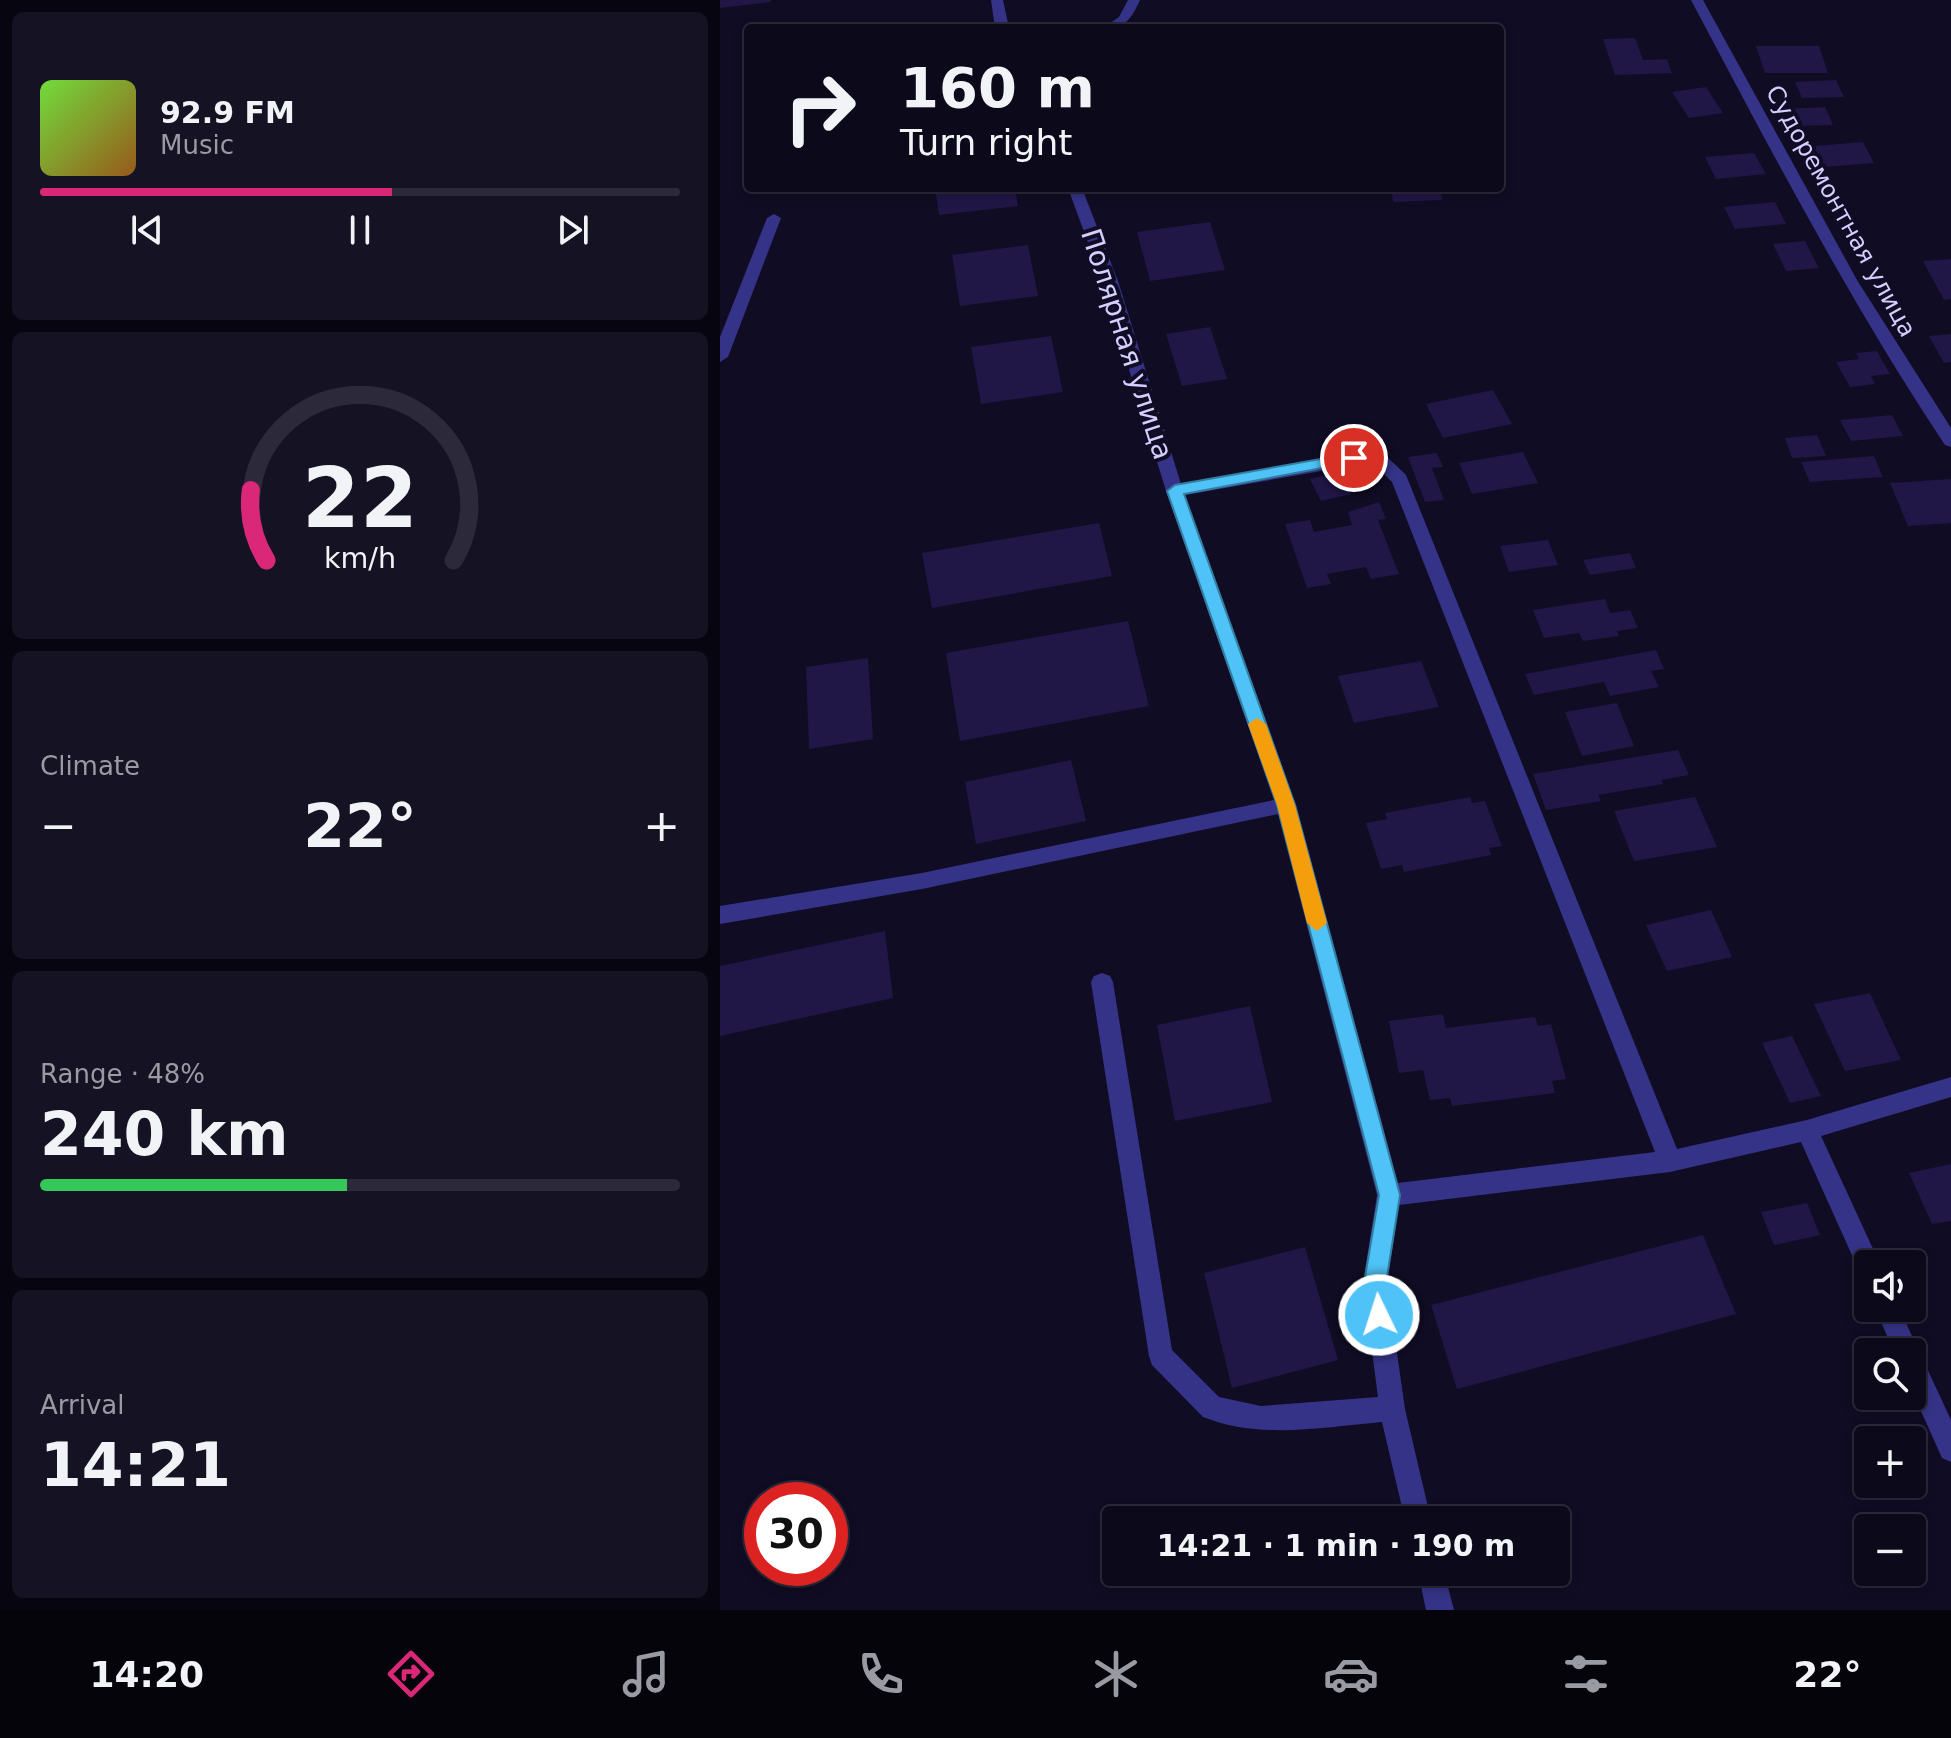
<!DOCTYPE html>
<meta charset="utf-8">
<style>
:root{--surface:#0c091b;--page:#151224;--text:#f1f3f6;--muted:#9a9aa3;--line:#2c2a3a;--accent:#db2777}
body{margin:0;font-family:"DejaVu Sans",sans-serif;background:var(--page);color:var(--text);height:100vh;display:flex;flex-direction:column;font-size:30px;white-space:nowrap}
*{box-sizing:border-box;margin:0}
p{font-size:26px;color:var(--muted)}
.icon{flex:none;width:44px;height:44px;fill:none;stroke:currentColor;stroke-width:2;stroke-linecap:round;stroke-linejoin:round}
.map{position:relative;flex:1;overflow:hidden}
.details{display:flex;flex-direction:column;gap:12px;padding:12px;background:#07050f;width:720px}
.details>*{flex:none}
.banner{position:absolute;left:24px;top:24px;width:760px;height:168px;border-radius:8px;box-shadow:0 4px 12px #0003,0 0 0 2px var(--line);background:#0c091b;color:var(--text);overflow:hidden}
.tools{position:absolute;left:1134px;top:1250px;display:grid;gap:16px}
.tools a{display:grid;place-items:center;width:72px;height:72px;border-radius:8px;background:var(--surface);box-shadow:0 4px 12px #0003,0 0 0 2px var(--line);font-size:40px}
.speed{position:absolute;left:24px;top:1482px;display:flex;gap:16px;font-size:40px;font-weight:700;text-align:center}
.speed>*{display:grid;place-content:center;width:104px;height:104px;border-radius:50%;background:var(--surface);box-shadow:0 4px 12px #0003,0 0 0 2px var(--line);line-height:1}
.speed .limit{border:12px solid #d22;background:#fff;color:#111}
.pin{position:absolute;display:grid;place-items:center;width:68px;height:68px;color:#fff;margin:-34px;border:4px solid #fff;border-radius:50%;box-shadow:0 2px 8px #0007}
.me{position:absolute;width:88px;margin:-44px;rotate:356deg;stroke-linejoin:round;filter:drop-shadow(0 0 6px #0008)}
.turn{display:flex;align-items:center;gap:28px;height:168px;padding:0 24px;font-size:36px}
.turn .icon{width:104px;height:104px;stroke-width:2.5}
.turn b{display:block;font-size:56px;line-height:68px}
.big{font-size:60px;font-weight:700;line-height:1.1}
.details .widget{flex:1;display:flex;flex-direction:column;justify-content:center;gap:12px;min-width:0;padding:0 28px;border-radius:12px;background:var(--page)}
.details .dial{align-items:center;gap:0}
.dial svg{height:208px;overflow:visible;fill:none;stroke:var(--line);stroke-width:7;stroke-linecap:round;text-anchor:middle}
.dial text{fill:var(--text);stroke:none}
.song{display:flex;align-items:center;gap:24px}
.cover{width:96px;height:96px;border-radius:12px;background:linear-gradient(135deg,hsl(100 70% 55%),hsl(30 70% 35%))}
.played{height:8px;border-radius:4px;background:linear-gradient(90deg,var(--accent) 55%,var(--line) 55%)}
.keys{display:flex;justify-content:space-around;direction:ltr}
.heat{display:flex;justify-content:space-between;align-items:center;font-size:44px;direction:ltr}
.charge{height:12px;border-radius:6px;background:linear-gradient(90deg,#34c759 48%,var(--line) 0)}
.trip{position:absolute;left:382px;top:1506px;width:468px;height:80px;border-radius:8px;background:var(--surface);box-shadow:0 4px 12px #0003,0 0 0 2px var(--line);font-weight:700;line-height:80px;text-align:center}
.tabs{display:flex;height:128px;justify-content:space-around;align-items:center;background:#05040b;color:var(--muted)}
.tabs .icon{width:56px;height:56px}
.tabs .current{color:var(--accent)}
.tabs b{font-size:36px;color:var(--text)}
main{display:flex;flex:1;min-height:0}
.map>svg:first-child{display:block}
.building{fill:#201747}
.lines{fill:none;stroke-linecap:round;stroke-linejoin:round}
.minor{fill:#353387;fill-rule:evenodd}
.route{fill:#4fc3f7;stroke:#337fa1;stroke-width:2}
.slow{fill:#f59e0b}
.labels{text-anchor:middle;dominant-baseline:central;stroke-width:8;stroke-linejoin:round;paint-order:stroke}
.far-street-label{font-size:24px;fill:#d4cfff;stroke:#100c24}
.street-label{font-size:28px;fill:#d4cfff;stroke:#100c24}
</style>
<main>
<section class="details">
<div class="widget">
<div class="song"><i class="cover"></i><div><b>92.9 FM</b><p>Music</p></div></div>
<div class="played"></div>
<div class="keys"><svg class="icon" aria-label="previous" viewBox="0 0 24 24"><path d="M18 5L8 12l10 7zM5 5v14"/></svg><svg class="icon" aria-label="pause" viewBox="0 0 24 24"><path d="M8 5v14M16 5v14"/></svg><svg class="icon" aria-label="next" viewBox="0 0 24 24"><path d="M6 5l10 7-10 7zM19 5v14"/></svg></div>
</div>
<div class="widget dial"><svg viewBox="0 0 100 80">
<path d="M14 69A42 42 0 1 1 86 69"/>
<path d="M14 69A42 42 0 0 1 8 42" stroke="#db2777"/>
<text x="50" y="56" font-size="32" font-weight="700">22</text>
<text x="50" y="72" font-size="11">km/h</text>
</svg></div>
<div class="widget"><p>Climate</p>
<div class="heat"><a>−</a><b class="big">22°</b><a>+</a></div>
</div>
<div class="widget"><p>Range · 48%</p><b class="big">240 km</b><div class="charge"></div></div>
<div class="widget"><p>Arrival</p><b class="big">14:21</b></div>
</section>
<div class="map">
<svg width="1231" height="1610" viewBox="0 0 1231 1610">
<rect width="100%" height="100%" fill="#100c24"/>
<path class="building" d="M0,0H51V2L0,8Z
M915,38L923,60L947,59L952,73L895,75L883,39Z
M1036,46H1099L1108,73H1045Z
M1116,80L1124,97L1082,98L1075,82Z
M986,87L1003,113L969,118L952,92Z
M1105,107L1113,125L1072,126L1065,109Z
M1143,142L1154,163L1104,167L1094,146Z
M1034,153L1046,174L996,179L985,157Z
M215,188H295L298,206L219,215Z
M671,188H720L722,200L673,202Z
M1055,202L1066,224L1015,229L1004,207Z
M490,222L505,270L430,281L417,232Z
M1085,241L1099,268L1066,271L1053,244Z
M308,245L318,296L240,306L232,255Z
M1231,259V299L1224,300L1203,261Z
M490,327L507,379L462,386L446,334Z
M1231,334V362L1224,363L1209,336Z
M331,336L343,392L261,404L251,347Z
M1157,351L1170,374L1151,376L1155,384L1130,387L1116,362L1139,359L1136,353Z
M773,390L792,424L723,438L706,404Z
M1172,415L1183,436L1131,441L1120,420Z
M1097,435L1106,456L1072,458L1065,438Z
M803,452L818,483L752,494L739,463Z
M717,453L723,467L712,468L724,500L705,502L688,457Z
M1154,456L1163,477L1090,482L1081,462Z
M619,471L631,494L601,501L590,479Z
M1231,479V523L1188,526L1170,483Z
M659,502L666,519L658,520L679,574L651,579L646,567L607,574L611,584L587,588L565,524L590,520L594,532L632,525L628,512Z
M379,523L392,576L212,608L202,553Z
M828,540L838,565L789,572L780,546Z
M910,553L916,568L870,575L863,560Z
M885,599L890,613L910,610L918,628L897,631L899,636L863,641L859,633L824,638L813,610Z
M408,621L429,706L240,741L226,653Z
M936,650L944,669L931,671L939,687L890,696L884,682L814,695L805,674Z
M148,658L153,739L89,749L86,667Z
M701,661L719,707L634,723L618,676Z
M897,703L914,746L862,756L845,712Z
M958,750L969,775L941,780L943,784L878,795L881,801L826,810L813,774Z
M351,760L366,821L256,844L245,782Z
M750,797L752,803L765,801L782,846L769,848L771,855L684,872L682,865L661,869L646,823L667,819L665,813Z
M975,797L997,847L914,861L894,811Z
M991,910L1012,957L947,971L926,925Z
M165,931L173,998L0,1036V966Z
M1150,993L1181,1060L1125,1071L1094,1004Z
M530,1006L552,1102L455,1121L437,1025Z
M723,1014L726,1028L815,1017L818,1026L831,1024L846,1079L832,1081L835,1093L732,1106L730,1098L710,1100L703,1070L679,1073L669,1021Z
M1072,1036L1101,1096L1070,1103L1042,1043Z
M1231,1164V1221L1212,1224L1189,1173Z
M1087,1203L1100,1235L1054,1245L1041,1212Z
M983,1235L1016,1314L737,1389L711,1305Z
M585,1247L618,1360L512,1388L484,1273Z"/>
<g class="lines">
<path class="minor" d="M271,0H283L289,28H275Z
M408,0H420C411,19 406,28 383,28L399,17Z
M971,0H983L1137,280L1231,428V447L1225,445C1130,302 1051,151 971,0Z
M348,188H362L398,281L461,484L656,450L662,452L686,475L957,1149L1087,1120L1231,1077V1097L1101,1136L1160,1264H1148V1276L1140,1273L1081,1142L950,1172L679,1205L667,1283L685,1409L711,1520H685L662,1422C603,1427 540,1440 483,1417L432,1365L429,1356L371,982L374,976L382,973L390,976L393,982L452,1350L499,1397L541,1406L658,1397L643,1283L657,1195L558,814L202,889L0,924V906L202,873L554,800L446,491L382,281ZM652,462L672,482L935,1152L678,1183L576,805L465,495Z
M54,214L61,218L8,357L0,362V337L47,218Z
M1155,1308H1179L1231,1420V1462L1222,1458L1192,1391V1352H1174Z
M698,1572H724L734,1610H706Z"/>
</g>
<path class="route" d="M634,453L642,458L639,461L464,494L575,805L680,1195L666,1283L671,1315L667,1322L659,1325L652,1322L644,1283L659,1195L557,805L447,491L455,485Z"/>
<path class="slow" d="M537,718L546,724L575,805L607,923L597,931L587,923L557,805L528,724Z"/>
<g class="labels">
<g class="far-street-label">
<text transform="translate(1121 211) rotate(61)">Судоремонтная улица</text>
</g>
<g class="street-label">
<text transform="translate(407 344) rotate(72)">Полярная улица</text>
</g>
</g>
</svg>
<div class="tools">
<a><svg class="icon" aria-label="sound" viewBox="0 0 24 24"><path d="M4 9h4l5-4v14l-5-4H4zM17 9q2 3 0 6"/></svg></a>
<a><svg class="icon" aria-label="search" viewBox="0 0 24 24"><circle cx="10" cy="10" r="6"/><path d="M15 15l6 6"/></svg></a>
<a>+</a>
<a>−</a>
</div>
<div class="speed"><div class="limit">30</div></div>
<div class="pin" style="left:634px;top:458px;background:#d93025"><svg class="icon" aria-label="arrive" viewBox="0 0 24 24"><path d="M6 21V4h12l-3 4 3 4H6"/></svg></div>
<svg class="me" style="left:659px;top:1315px" viewBox="-20 -20 40 40"><circle r="17" fill="#4fc3f7" stroke="#fff" stroke-width="3"/><path d="M0-11L8 9 0 5-8 9z" fill="#fff"/></svg>
<div class="trip">14:21 · 1 min · 190 m</div>
<div class="banner">
<div class="turn"><svg class="icon" aria-label="right" viewBox="0 0 24 24"><path d="M7 20v-9h11M14 6l5 5-5 5"/></svg><div><b>160 m</b>Turn right</div></div>
</div>
</div>
</main>
<nav class="tabs">
<b>14:20</b>
<svg class="icon current" aria-label="directions" viewBox="0 0 24 24"><path d="M12 3l9 9-9 9-9-9zM9 14v-3h6M13 9l2 2-2 2"/></svg>
<svg class="icon" aria-label="music" viewBox="0 0 24 24"><path d="M9 18V5l10-2v13"/><circle cx="6" cy="18" r="3"/><circle cx="16" cy="16" r="3"/></svg>
<svg class="icon" aria-label="phone" viewBox="0 0 24 24"><path d="M5 4h4l2 5-3 2q2 4 5 5l2-3 5 2v4C11 20 4 13 5 4z"/></svg>
<svg class="icon" aria-label="climate" viewBox="0 0 24 24"><path d="M12 3v18M4 7l16 10M4 17L20 7"/></svg>
<svg class="icon" aria-label="car" viewBox="0 0 24 24"><path d="M5 17H2v-5l4-1 3-4h7l3 4 3 1v5h-3M9 17h6M6 11h13"/><circle cx="7" cy="17" r="2"/><circle cx="17" cy="17" r="2"/></svg>
<svg class="icon" aria-label="filters" viewBox="0 0 24 24"><path d="M4 7h16M4 17h16"/><circle cx="9" cy="7" r="2"/><circle cx="15" cy="17" r="2"/></svg>
<b>22°</b>
</nav>
